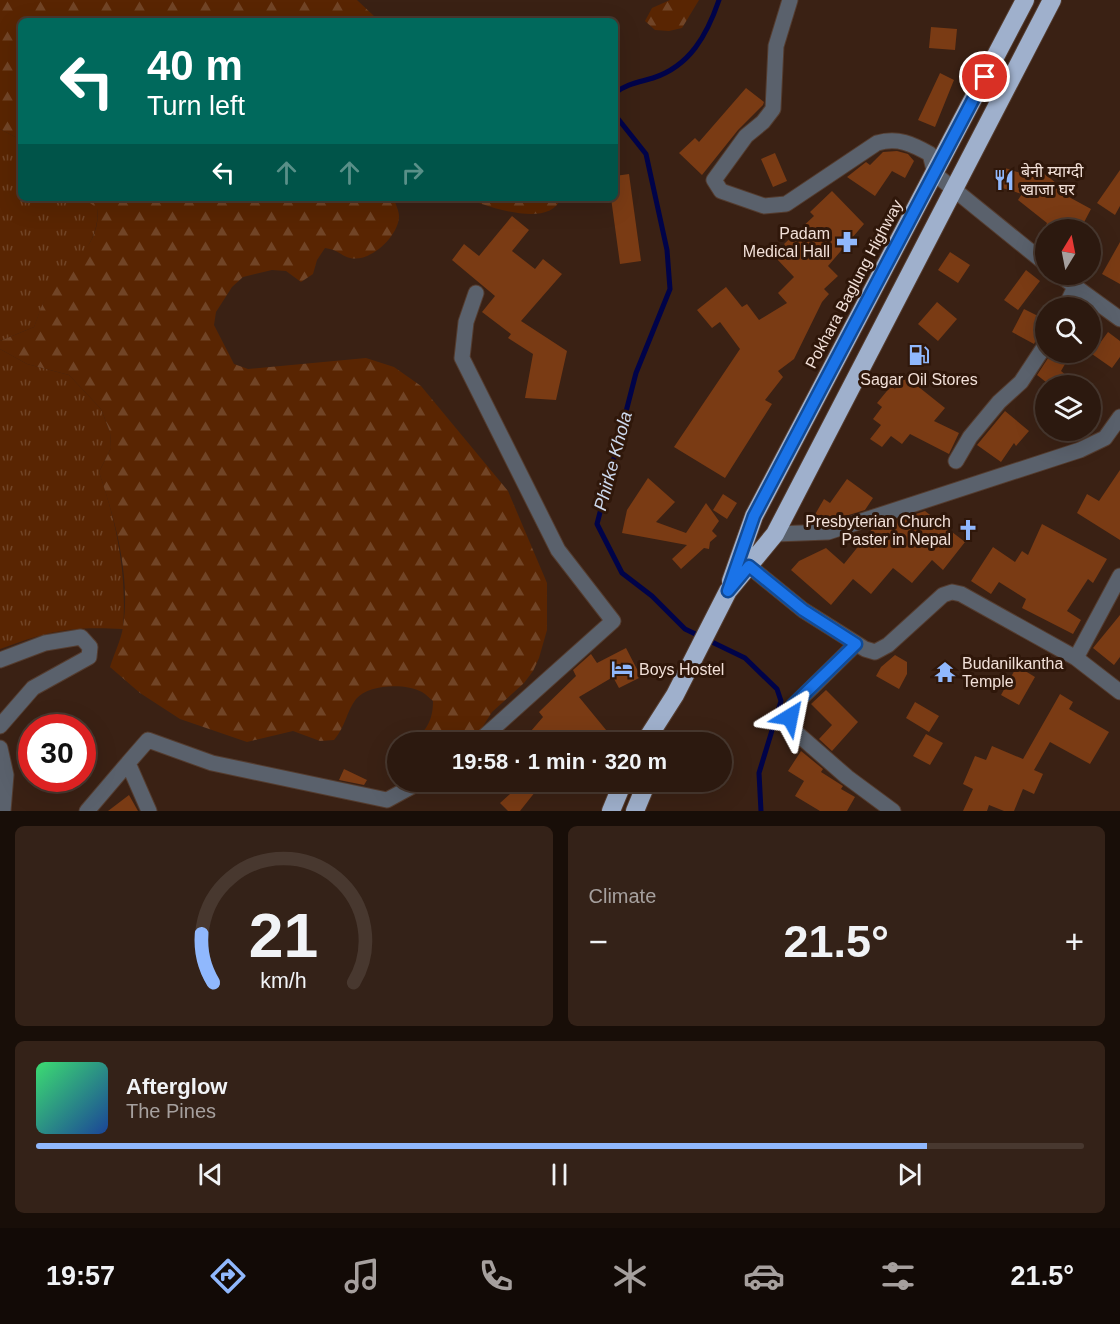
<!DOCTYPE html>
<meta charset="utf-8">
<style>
:root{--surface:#2c190f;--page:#342218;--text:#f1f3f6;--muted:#a6a09e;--line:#48382f;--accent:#90b8fd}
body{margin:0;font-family:Helvetica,"Noto Sans Devanagari",sans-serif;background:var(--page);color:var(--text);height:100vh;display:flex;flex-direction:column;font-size:22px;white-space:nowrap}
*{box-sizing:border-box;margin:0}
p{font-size:20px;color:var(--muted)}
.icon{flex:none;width:33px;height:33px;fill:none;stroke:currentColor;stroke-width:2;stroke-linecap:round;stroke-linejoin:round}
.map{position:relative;height:811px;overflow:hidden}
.drawer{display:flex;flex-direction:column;gap:15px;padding:15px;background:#180e08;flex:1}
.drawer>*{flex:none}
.guide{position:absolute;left:18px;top:18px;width:600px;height:183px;border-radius:9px;box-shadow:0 6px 24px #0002,0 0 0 2px var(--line);background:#00695c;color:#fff;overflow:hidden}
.needle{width:39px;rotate:10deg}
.buttons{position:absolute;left:1035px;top:219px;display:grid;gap:12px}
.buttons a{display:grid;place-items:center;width:66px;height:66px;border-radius:50%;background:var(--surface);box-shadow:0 6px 24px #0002,0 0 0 2px var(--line);font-size:30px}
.speed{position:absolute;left:18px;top:714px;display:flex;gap:12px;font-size:30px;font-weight:700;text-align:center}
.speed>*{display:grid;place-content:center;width:78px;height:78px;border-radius:50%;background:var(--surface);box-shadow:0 6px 24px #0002,0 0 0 2px var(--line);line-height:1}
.speed .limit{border:9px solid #d22;background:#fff;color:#111}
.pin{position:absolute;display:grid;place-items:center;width:51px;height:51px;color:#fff;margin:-26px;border:3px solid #fff;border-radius:50%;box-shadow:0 2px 6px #0007}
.me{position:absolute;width:66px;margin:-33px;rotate:35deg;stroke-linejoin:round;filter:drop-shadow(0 0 4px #0008)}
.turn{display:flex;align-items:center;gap:21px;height:126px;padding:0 30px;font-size:27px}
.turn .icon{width:78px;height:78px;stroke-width:2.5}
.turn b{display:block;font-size:42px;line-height:51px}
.lanes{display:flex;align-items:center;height:57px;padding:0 30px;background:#0003;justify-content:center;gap:30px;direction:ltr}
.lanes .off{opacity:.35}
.big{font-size:45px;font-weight:700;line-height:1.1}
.drawer .widget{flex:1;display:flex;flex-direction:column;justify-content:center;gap:9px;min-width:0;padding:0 21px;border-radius:9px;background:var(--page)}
.drawer .dial{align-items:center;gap:0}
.dial svg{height:156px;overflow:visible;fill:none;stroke:var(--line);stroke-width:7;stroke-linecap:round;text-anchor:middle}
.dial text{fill:var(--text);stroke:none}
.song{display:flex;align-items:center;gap:18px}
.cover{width:72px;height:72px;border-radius:9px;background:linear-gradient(135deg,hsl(140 70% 55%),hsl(220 70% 35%))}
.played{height:6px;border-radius:3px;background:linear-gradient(90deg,var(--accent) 85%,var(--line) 85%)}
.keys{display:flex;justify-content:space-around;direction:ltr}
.heat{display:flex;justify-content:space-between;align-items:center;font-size:33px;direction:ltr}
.drawer .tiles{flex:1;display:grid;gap:15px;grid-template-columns:1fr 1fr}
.widget:last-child{grid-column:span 2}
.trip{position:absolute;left:387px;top:732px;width:345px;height:60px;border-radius:30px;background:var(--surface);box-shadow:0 6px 24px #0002,0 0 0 2px var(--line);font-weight:700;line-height:60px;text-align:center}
.dock{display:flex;height:96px;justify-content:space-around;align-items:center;background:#120a06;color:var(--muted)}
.dock .icon{width:42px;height:42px}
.dock .on{color:var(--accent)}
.dock b{font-size:27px;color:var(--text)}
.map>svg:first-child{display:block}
.grass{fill:url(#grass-tufts)}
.forest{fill:url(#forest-firs)}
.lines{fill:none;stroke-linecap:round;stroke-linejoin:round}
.stream{stroke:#000349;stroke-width:5}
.building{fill:#7a3b14}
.minor-casing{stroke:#543c2f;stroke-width:17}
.highway-casing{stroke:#543c2f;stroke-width:20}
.minor{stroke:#5a616c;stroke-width:15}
.highway{stroke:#9fb0cc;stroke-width:18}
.route-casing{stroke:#114b97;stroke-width:15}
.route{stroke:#1a73e8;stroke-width:10}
.labels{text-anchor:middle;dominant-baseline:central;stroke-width:6;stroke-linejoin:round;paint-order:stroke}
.poi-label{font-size:16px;fill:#f2e0d8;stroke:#2f170a;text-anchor:start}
.street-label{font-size:16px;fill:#f2e0d8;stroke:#2f170a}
.water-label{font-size:18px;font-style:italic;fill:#cdd9ed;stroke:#2f170a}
</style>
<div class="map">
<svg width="1120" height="811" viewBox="0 0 1120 811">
<defs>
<pattern id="grass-tufts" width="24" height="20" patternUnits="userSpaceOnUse" patternTransform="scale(1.5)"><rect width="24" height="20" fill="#592502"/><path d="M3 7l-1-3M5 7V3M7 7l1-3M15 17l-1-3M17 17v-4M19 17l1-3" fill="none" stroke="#714426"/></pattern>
<pattern id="forest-firs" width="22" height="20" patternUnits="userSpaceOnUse" patternTransform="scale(1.5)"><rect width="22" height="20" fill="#592502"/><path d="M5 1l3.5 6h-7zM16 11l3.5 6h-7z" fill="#714426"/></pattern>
</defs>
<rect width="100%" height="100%" fill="#3a2114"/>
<path class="grass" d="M0,129L21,140V198H83L97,207C102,245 67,270 47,297C41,305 38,318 34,327L0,341Z
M0,349L27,364L69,375L101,409L110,432L111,448L99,472C117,523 127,575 123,629C71,626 48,631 0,649Z"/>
<path class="forest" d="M0,0H357L375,17L389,21H21V140L0,129Z
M670,0H699L682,28L669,31L655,30L645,21L652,8Z
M83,198H394C395,204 399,210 399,216C399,236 370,263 350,258C341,256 339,250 325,248L317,260L313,274L301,282L286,271L272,270L243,277L232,287L216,312L214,325L234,364L248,369L366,358L394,367L421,386L508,491L547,583V630L539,658L533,671L524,683L492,712L473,742H414C427,729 433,720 433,701C430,699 426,694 422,692C405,683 369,684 356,699C346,712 346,726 334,740L320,741L293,731L247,742L180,719L140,693L110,667C114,654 121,640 123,627C131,576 115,520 99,472L111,448L110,432L101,409L69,375L27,364L0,349V341L34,327C37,319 40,309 44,301C61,268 103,249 97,208Z
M466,198H561C550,229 488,207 466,198Z"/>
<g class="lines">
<path class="stream" d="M615,93C626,84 640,82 653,78C690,66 707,35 719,0
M615,115L646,154L667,250L670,289L636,373L597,524L622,573L652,596L685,629L745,658L777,689L781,701L759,773L761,811"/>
</g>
<path class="building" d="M931,27L957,29L955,50L929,48Z
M940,73L954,80L935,127L918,120Z
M746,88L764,102L763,105L738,130L702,175L679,153L695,138L699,142Z
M897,151L908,154L914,161L905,178L892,171L875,196L847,177L866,162L870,165L883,152Z
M775,153L787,181L773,187L761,159Z
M1005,168L1036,178L1041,171L1061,187L1058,191L1091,209L1080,230H1044L1047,223L1018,200L1022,194L999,187Z
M1120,170V206L1115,215L1097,203Z
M629,174L641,261L620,264L611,198H615V176Z
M832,191L864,224L828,266L838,276L824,289L829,294L822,302L794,359L778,371L783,377L765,400L772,404L725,478L674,447L740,349L720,322L712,328L697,310L726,287L742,307L747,304L759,320L787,303L778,293L794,277L776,258L787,248L784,244L814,216L810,212Z
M512,216L529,230L512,251L535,269L543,259L562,274L521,321L567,351L556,400L525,398L533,354L508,338L511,334L482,312L495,296L452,260L464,244L479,256Z
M1120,242V284L1102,274Z
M950,252L970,265L958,283L938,270Z
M1026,270L1040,281L1018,310L1004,300Z
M937,302L957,319L938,341L918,324Z
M1024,309L1046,320L1034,344L1012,332Z
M1108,332L1120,341V357L1112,368L1092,354Z
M1052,352H1072L1061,371L1079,386H1051L1037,375Z
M905,376L945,408L934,421L959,433L949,454L910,434L902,444L891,436L882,447L870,439L881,425L873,419L882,407L877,403L891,386L895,389Z
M1005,411L1029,431L1016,446L1014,443L1001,462L977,445Z
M1120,470V540L1077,513L1087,494L1099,501Z
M648,478L675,502L656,522L686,533L706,503L719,521L712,531L717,536L710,542L709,549L704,548L681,569L672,559L687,545L622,533L627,510Z
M847,479L873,498L865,510L826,522L810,523L824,499L830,503Z
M723,494L737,503L727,519L713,510Z
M925,511L965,542L943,570L932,560L912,583L893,568L871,594L853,579L831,605L791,570L799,561L826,548L844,564L873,528Z
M1042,524L1107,559L1093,583L1088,579L1067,611L1081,620L1073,634L1022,608L1026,599L999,582L991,594L971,581L993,547L1015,562L1022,551L1028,555Z
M1120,615V657L1114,665L1093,648Z
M626,648L641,677L619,688L613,677L579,697L611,736L604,742H544L531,731L543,717L539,712L576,676L573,670L591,654L597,663Z
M895,655L907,662V674L899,689L876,676L881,667Z
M1017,666L1035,677L1019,705L1001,695Z
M826,690L858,722L832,751L819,739L832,725L811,704Z
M1060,694L1073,702L1069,709L1109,732L1090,764L1050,742L1034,770L1043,774L1034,794L1023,789L1014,811H1004L989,805L987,811H963L973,789L963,784L975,756L986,760L992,746L1023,759Z
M915,702L939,716L929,732L906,718Z
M926,734L943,743L930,765L913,756Z
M801,751L823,769L821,772L843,786L841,789L855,797L847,811H820L795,796L804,781L788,771Z
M344,769L367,780L364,785L339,780Z
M493,782H543L520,811H508L500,803L510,794Z
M129,795L138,811H108Z"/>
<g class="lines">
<defs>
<path id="minor" d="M790,0L776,46L773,109L763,122L746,136L714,180L721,191L764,206L786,204L877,143C898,137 912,144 930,154L935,174L1046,264
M1058,274L1120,319
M476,293L466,322L462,358L558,550L613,621L478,742
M1065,308L1075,287
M956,461L970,437L999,402L1021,382L1046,344
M775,534L828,532L1080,450L1105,438L1120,417
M749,566L803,610L865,649L875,652L888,645L943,595L952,592L961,594L1076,658L1120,692
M856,644L793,706L790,717L792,729L847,777L893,811
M1076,658L1120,576
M0,660L45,643L81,637L90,647L89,657L33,688L0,726
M0,748L6,775L3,811
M128,763L148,740L212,763L387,800L420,782
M87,811L128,763L149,811"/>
<path id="highway" d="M731,581L754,516L1025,0
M645,742L675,695L728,591L775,534L1052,0
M611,811L623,782
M635,811L647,782"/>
</defs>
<use href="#minor" class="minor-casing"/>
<use href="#highway" class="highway-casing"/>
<use href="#minor" class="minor"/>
<use href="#highway" class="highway"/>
</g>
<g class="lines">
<defs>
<path id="route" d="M790,717L793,705L856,644L803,610L749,566L728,591L754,516L985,77"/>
</defs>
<use href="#route" class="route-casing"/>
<use href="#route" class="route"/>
</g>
<defs>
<symbol id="restaurant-bare" viewBox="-9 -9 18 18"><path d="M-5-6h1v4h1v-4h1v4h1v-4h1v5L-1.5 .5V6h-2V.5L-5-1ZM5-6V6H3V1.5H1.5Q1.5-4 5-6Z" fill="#90b8fd" stroke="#2f170a" stroke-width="2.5" paint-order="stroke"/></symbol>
<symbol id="pharmacy-bare" viewBox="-9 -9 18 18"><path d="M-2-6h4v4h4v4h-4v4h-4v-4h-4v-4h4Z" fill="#90b8fd" stroke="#2f170a" stroke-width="2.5" paint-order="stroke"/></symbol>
<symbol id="fuel-bare" viewBox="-9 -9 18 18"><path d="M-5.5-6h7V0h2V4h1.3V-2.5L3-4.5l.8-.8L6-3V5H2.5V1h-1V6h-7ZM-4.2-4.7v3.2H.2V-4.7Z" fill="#90b8fd" stroke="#2f170a" stroke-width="2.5" paint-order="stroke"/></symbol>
<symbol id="church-bare" viewBox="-9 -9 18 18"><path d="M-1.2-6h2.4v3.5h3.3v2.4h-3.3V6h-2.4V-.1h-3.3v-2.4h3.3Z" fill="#90b8fd" stroke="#2f170a" stroke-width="2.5" paint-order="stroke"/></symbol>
<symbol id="hotel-bare" viewBox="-9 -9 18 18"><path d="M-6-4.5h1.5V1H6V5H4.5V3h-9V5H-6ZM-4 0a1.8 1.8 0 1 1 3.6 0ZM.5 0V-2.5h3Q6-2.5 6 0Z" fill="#90b8fd" stroke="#2f170a" stroke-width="2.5" paint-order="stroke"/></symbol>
<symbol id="temple-bare" viewBox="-9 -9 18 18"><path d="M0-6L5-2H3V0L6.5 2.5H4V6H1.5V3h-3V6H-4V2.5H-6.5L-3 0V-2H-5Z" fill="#90b8fd" stroke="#2f170a" stroke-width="2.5" paint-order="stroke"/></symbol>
</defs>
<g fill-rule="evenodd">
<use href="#restaurant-bare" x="989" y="165" width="30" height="30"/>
<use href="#pharmacy-bare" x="832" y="227" width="30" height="30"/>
<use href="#fuel-bare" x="904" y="340" width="30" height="30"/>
<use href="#church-bare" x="953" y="515" width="30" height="30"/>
<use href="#hotel-bare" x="607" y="654" width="30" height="30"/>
<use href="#temple-bare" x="930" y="657" width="30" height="30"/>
</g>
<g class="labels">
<g class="poi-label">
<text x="1021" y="171">बेनी म्याग्दी<tspan x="1021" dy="18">खाजा घर</tspan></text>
<text x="830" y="233" text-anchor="end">Padam<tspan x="830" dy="18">Medical Hall</tspan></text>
<text x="919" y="379" text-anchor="middle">Sagar Oil Stores</text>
<text x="951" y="521" text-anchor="end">Presbyterian Church<tspan x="951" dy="18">Paster in Nepal</tspan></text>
<text x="962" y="663">Budanilkantha<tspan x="962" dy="18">Temple</tspan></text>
<text x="639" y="669">Boys Hostel</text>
</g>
<g class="street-label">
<text transform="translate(854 284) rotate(-62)">Pokhara Baglung Highway</text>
</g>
<g class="water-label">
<text transform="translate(613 461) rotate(-75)">Phirke Khola</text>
</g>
</g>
</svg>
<div class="buttons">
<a><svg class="needle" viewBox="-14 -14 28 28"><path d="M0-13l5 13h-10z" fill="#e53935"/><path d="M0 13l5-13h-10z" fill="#a6a09e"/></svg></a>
<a><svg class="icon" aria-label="search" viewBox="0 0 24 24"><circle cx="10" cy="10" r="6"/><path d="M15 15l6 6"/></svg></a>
<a><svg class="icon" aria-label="layers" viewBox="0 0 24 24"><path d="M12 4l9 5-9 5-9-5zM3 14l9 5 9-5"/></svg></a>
</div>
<div class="speed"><div class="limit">30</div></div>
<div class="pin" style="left:985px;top:77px;background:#d93025"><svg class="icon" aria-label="arrive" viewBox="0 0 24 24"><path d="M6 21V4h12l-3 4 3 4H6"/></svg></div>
<svg class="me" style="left:790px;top:717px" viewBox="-20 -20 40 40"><path d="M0-17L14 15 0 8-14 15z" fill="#1a73e8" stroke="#fff" stroke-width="4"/></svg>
<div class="trip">19:58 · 1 min · 320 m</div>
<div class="guide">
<div class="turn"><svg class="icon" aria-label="left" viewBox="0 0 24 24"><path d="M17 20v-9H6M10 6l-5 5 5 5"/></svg><div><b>40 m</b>Turn left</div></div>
<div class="lanes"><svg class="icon" aria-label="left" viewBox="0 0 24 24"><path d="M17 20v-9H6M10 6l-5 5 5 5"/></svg><svg class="icon off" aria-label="ahead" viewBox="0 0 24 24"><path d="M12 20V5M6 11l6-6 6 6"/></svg><svg class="icon off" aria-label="ahead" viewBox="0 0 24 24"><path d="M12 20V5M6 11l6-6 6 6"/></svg><svg class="icon off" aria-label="right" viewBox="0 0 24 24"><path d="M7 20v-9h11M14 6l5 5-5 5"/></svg></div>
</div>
</div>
<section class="drawer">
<div class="tiles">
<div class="widget dial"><svg viewBox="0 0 100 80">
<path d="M14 69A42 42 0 1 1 86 69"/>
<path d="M14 69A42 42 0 0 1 8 44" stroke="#90b8fd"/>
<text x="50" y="56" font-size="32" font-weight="700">21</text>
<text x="50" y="72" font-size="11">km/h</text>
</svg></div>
<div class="widget"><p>Climate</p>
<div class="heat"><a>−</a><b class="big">21.5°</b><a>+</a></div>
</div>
<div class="widget">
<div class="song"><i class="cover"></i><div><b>Afterglow</b><p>The Pines</p></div></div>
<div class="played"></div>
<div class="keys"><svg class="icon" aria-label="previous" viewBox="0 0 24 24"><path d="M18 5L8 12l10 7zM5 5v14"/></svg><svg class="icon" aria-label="pause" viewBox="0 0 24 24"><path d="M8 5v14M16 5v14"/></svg><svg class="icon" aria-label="next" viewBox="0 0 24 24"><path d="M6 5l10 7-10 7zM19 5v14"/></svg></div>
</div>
</div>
</section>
<nav class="dock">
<b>19:57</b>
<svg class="icon on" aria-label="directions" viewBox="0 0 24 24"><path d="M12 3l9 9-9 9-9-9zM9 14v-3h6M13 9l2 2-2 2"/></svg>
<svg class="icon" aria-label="music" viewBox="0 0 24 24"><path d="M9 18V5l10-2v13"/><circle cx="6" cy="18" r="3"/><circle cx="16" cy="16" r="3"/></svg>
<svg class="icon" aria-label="phone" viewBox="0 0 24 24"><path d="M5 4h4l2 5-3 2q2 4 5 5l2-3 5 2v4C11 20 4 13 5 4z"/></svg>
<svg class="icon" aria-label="climate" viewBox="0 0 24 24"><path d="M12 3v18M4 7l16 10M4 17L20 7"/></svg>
<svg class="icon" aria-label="car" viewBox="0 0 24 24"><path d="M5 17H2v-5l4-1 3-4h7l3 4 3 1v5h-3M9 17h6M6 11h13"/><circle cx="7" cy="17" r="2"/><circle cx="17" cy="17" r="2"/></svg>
<svg class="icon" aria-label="filters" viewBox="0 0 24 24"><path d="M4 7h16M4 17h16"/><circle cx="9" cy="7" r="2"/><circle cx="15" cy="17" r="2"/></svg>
<b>21.5°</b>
</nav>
